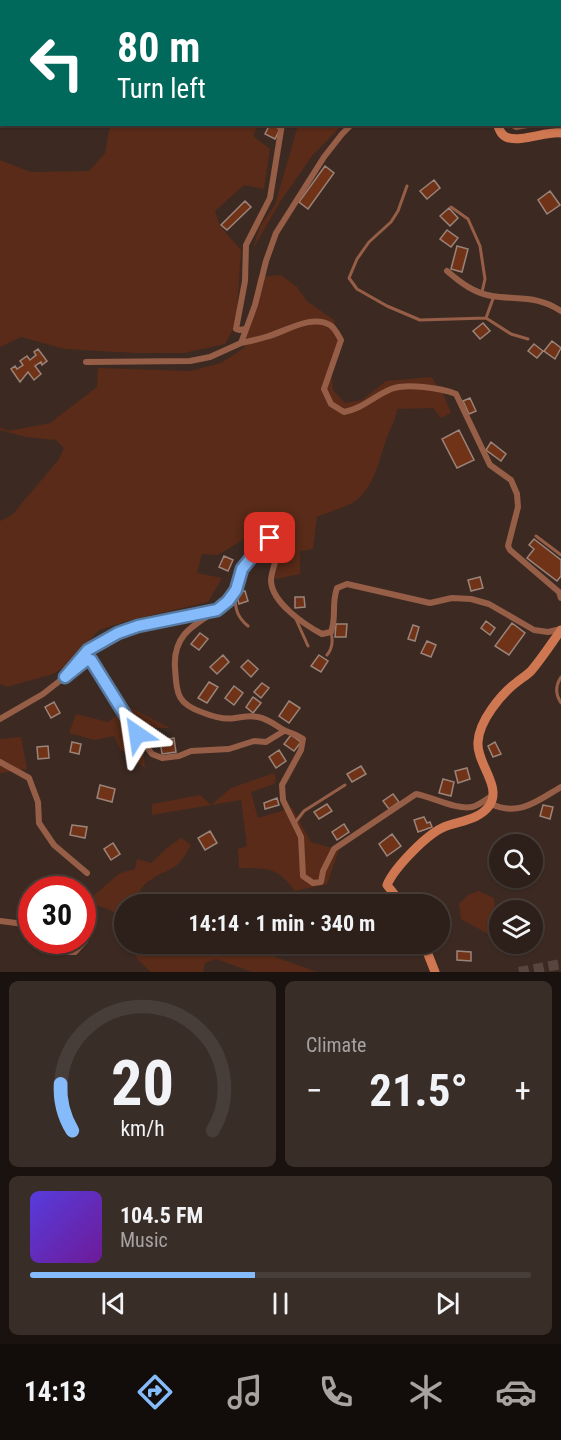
<!DOCTYPE html>
<meta charset="utf-8">
<style>
:root{--surface:#2d201a;--page:#392d27;--text:#f1f3f6;--muted:#a7a3a2;--line:#483e39;--accent:#86bbfb}
body{margin:0;font-family:"Roboto Condensed",sans-serif;background:var(--page);color:var(--text);height:100vh;display:flex;flex-direction:column;font-size:22px;white-space:nowrap}
*{box-sizing:border-box;margin:0}
p{font-size:20px;color:var(--muted)}
.icon{flex:none;width:33px;height:33px;fill:none;stroke:currentColor;stroke-width:2;stroke-linecap:round;stroke-linejoin:round}
.map{position:relative;height:972px;overflow:hidden}
.sheet{display:flex;flex-direction:column;gap:9px;padding:9px;background:#19120e;flex:1}
.sheet>*{flex:none}
.top-card{position:absolute;left:0px;top:0px;width:561px;height:126px;box-shadow:0 2px 4px #0004,0 0 0 2px var(--line);background:#00695c;color:#fff;overflow:hidden}
.tools{position:absolute;left:489px;top:834px;display:grid;gap:12px}
.tools a{display:grid;place-items:center;width:54px;height:54px;border-radius:50%;background:var(--surface);box-shadow:0 2px 4px #0004,0 0 0 2px var(--line);font-size:30px}
.speed{position:absolute;left:18px;top:876px;display:flex;gap:12px;font-size:30px;font-weight:700;text-align:center}
.speed>*{display:grid;place-content:center;width:78px;height:78px;border-radius:50%;background:var(--surface);box-shadow:0 2px 4px #0004,0 0 0 2px var(--line);line-height:1}
.speed .limit{border:9px solid #d22;background:#fff;color:#111}
.pin{position:absolute;display:grid;place-items:center;width:51px;height:51px;color:#fff;margin:-26px;border-radius:12px;box-shadow:0 3px 9px #0006}
.me{position:absolute;width:66px;margin:-33px;rotate:328deg;stroke-linejoin:round;filter:drop-shadow(0 0 4px #0008)}
.turn{display:flex;align-items:center;gap:21px;height:126px;padding:0 18px;font-size:27px}
.turn .icon{width:78px;height:78px;stroke-width:2.5}
.turn b{display:block;font-size:42px;line-height:51px}
.big{font-size:45px;font-weight:700;line-height:1.1}
.sheet .tile{flex:1;display:flex;flex-direction:column;justify-content:center;gap:9px;min-width:0;padding:0 21px;border-radius:9px;background:var(--page)}
.sheet .dial{align-items:center;gap:0}
.dial svg{height:156px;overflow:visible;fill:none;stroke:var(--line);stroke-width:7;stroke-linecap:round;text-anchor:middle}
.dial text{fill:var(--text);stroke:none}
.song{display:flex;align-items:center;gap:18px}
.cover{width:72px;height:72px;border-radius:9px;background:linear-gradient(135deg,hsl(250 70% 55%),hsl(280 70% 35%))}
.played{height:6px;border-radius:3px;background:linear-gradient(90deg,var(--accent) 45%,var(--line) 45%)}
.keys{display:flex;justify-content:space-around;direction:ltr}
.heat{display:flex;justify-content:space-between;align-items:center;font-size:33px;direction:ltr}
.sheet .tiles{flex:1;display:grid;gap:9px;grid-template-columns:1fr 1fr}
.tile:last-child{grid-column:span 2}
.trip{position:absolute;left:114px;top:894px;width:336px;height:60px;border-radius:30px;background:var(--surface);box-shadow:0 2px 4px #0004,0 0 0 2px var(--line);font-weight:700;line-height:60px;text-align:center}
.tab-bar{display:flex;height:96px;justify-content:space-around;align-items:center;background:#120d0a;color:var(--muted)}
.tab-bar .icon{width:42px;height:42px}
.tab-bar .active{color:var(--accent)}
.tab-bar b{font-size:27px;color:var(--text)}
.map>svg:first-child{display:block}
.green{fill:#592b18}
.building{fill:#713317;stroke:#9a847a;stroke-width:1.5}
.lines{fill:none;stroke-linecap:round;stroke-linejoin:round}
.highway-tunnel{stroke:#57463f;stroke-width:10;stroke-dasharray:10 5;stroke-linecap:butt}
.lane{stroke:#965e47;stroke-width:3}
.street{stroke:#965e47;stroke-width:6}
.secondary{stroke:#cf7751;stroke-width:9}
.route-casing{stroke:#577aa3;stroke-width:15}
.route{stroke:#86bbfb;stroke-width:10}
</style>
<div class="map">
<svg width="561" height="972" viewBox="0 0 561 972">
<rect width="100%" height="100%" fill="#3c2a22"/>
<path class="green" d="M164,124L191,128L193,124L258,125L253,136L270,149L264,189L244,185L215,211L220,226L241,250L236,324L225,344L184,353H134L65,349L21,337L0,347V160L31,172L89,171L105,153L110,125Z
M298,125H342L312,156L280,202L253,249L260,226L275,205Z
M281,275L297,287L307,301L334,320L340,344L331,368L333,390L345,403L362,400L386,381L431,377L443,393L451,413L441,418L433,408L397,409C396,418 393,424 389,432C380,454 377,483 357,500C348,507 328,512 317,517L313,549L300,551V574L275,579L280,543L278,531L263,524L249,536L218,555L202,554L197,573L222,578L208,602L127,621L99,630L66,666L53,674L7,687L0,684V521L12,515L59,459L64,448L56,440L26,437L0,430V427L8,431L50,423L97,387L98,368L190,371L221,363L244,348L258,277Z
M128,706L170,728H141L145,768L120,749L114,736L94,740L69,733L76,714L108,722Z
M21,737L27,769L0,773V739Z
M274,773L276,778L274,784L251,792L258,818L292,808L311,842L339,850L327,884L295,891C276,866 269,869 239,868L238,849L247,846L241,800L152,815V804L200,795L211,805L231,788Z
M181,838L191,845C187,852 183,860 177,865C163,875 135,881 138,903L141,904H124V919L108,909L86,902L120,873L135,869L137,859L151,863L168,847Z
M479,891L494,898L495,910L499,913V940L461,919L459,904L468,895Z
M129,944H239L317,972H252L216,959L205,963L203,972H151L139,961Z"/>
<path class="building" d="M270,124L280,129L275,139L265,134Z
M325,166L334,173L308,209L299,202Z
M434,180L440,188L427,199L420,191Z
M550,191L560,205L547,214L538,200Z
M245,201L251,207L227,230L221,225Z
M449,208L458,218L450,226L440,216Z
M447,230L458,238L451,247L440,239Z
M457,246L468,249L462,272L451,269Z
M483,323L490,331L480,339L473,331Z
M552,341L561,348L555,359L544,351Z
M534,344L543,351L537,358L528,351Z
M38,349L47,361L42,365L41,362L35,366L41,374L34,380L28,372L20,382L11,369L15,366L17,369L23,365L20,361L27,356L30,360L36,355L34,352Z
M470,398L476,411L469,414L463,401Z
M459,430L474,460L457,468L442,439Z
M491,442L506,454L501,461L486,450Z
M534,539L561,560V576L557,581L527,558L534,549L529,545Z
M224,556L233,560L228,571L219,567Z
M480,577L483,588L471,591L468,580Z
M245,591L248,601L239,604L236,593Z
M295,597H304L305,607L295,608Z
M486,621L495,628L490,635L481,628Z
M512,623L525,633L509,655L495,646Z
M336,624H347L346,637H335Z
M413,625L419,627L415,641L408,639Z
M200,633L208,639L199,650L191,644Z
M427,641L436,645L431,657L421,653Z
M223,655L229,662L217,674L210,667Z
M319,655L328,661L321,672L311,666Z
M248,660L258,669L251,677L241,667Z
M209,682L218,687L207,703L198,698Z
M262,683L269,688L261,698L254,692Z
M234,686L243,693L234,705L225,698Z
M253,697L261,703L253,713L246,707Z
M289,701L300,708L289,723L279,716Z
M54,702L60,713L51,718L45,707Z
M291,735L301,742L294,751L284,744Z
M174,738L176,752L162,754L160,740Z
M72,742L81,744L79,754L70,752Z
M495,742L501,754L493,757L488,746Z
M48,746L49,758L38,759L37,747Z
M279,750L286,761L276,768L269,757Z
M361,766L366,774L352,782L347,774Z
M467,768L470,779L458,783L455,771Z
M443,779L454,782L451,796L439,793Z
M100,785L115,789L112,802L97,798Z
M393,794L399,802L389,809L383,801Z
M277,798L279,805L265,809L264,803Z
M327,804L332,811L319,819L314,812Z
M543,805L553,807L550,819L540,816Z
M424,817L427,823L430,822L432,827L418,832L414,820Z
M344,824L349,832L337,840L332,832Z
M72,825L87,827L85,838L70,835Z
M210,831L217,843L205,850L198,838Z
M392,834L401,846L387,856L379,844Z
M113,843L120,854L111,860L104,849Z
M457,951L471,952V961L457,960Z"/>
<g class="lines">
<path class="highway-tunnel" d="M519,972L561,964"/>
<path class="lane" d="M407,186L398,211L391,222L369,242L357,259L349,278L357,289L387,306L420,320L486,318
M451,207L468,219L480,246L485,279L482,292
M494,296L486,318L511,334L528,339
M536,536L561,555
M235,594C235,609 237,617 248,626
M295,617L308,646
M327,655C333,648 333,640 331,632
M561,677C555,686 555,694 561,703
M294,824L304,811L345,785"/>
<path class="street" d="M130,0L131,2
M350,0L351,2
M560,113L561,112
M511,124L516,127L533,124
M447,271C461,283 474,293 492,296C519,300 537,295 561,311
M246,329L239,330L236,329L245,281L246,245L270,198L282,124
M241,343C250,341 260,339 269,336C286,331 312,314 330,325C335,328 338,335 341,340L324,389L331,404L344,412C362,409 374,396 391,389C406,383 441,388 456,394L490,465L511,480L517,494L518,507L508,546L510,550L559,592L561,598
M86,362L190,361L210,357L241,343L255,305L266,261L276,233L324,157L342,134L352,124
M214,612C190,627 173,637 175,668C177,695 177,704 204,713C214,717 224,720 235,718C243,717 250,715 258,717C268,719 274,724 282,729C289,733 296,734 303,739L301,750L282,785L283,800L301,837L303,876L313,883L321,882L323,871L334,849L416,794C433,797 456,810 472,807C478,806 487,799 493,795
M65,677L88,650L118,633L138,626L217,610L228,601L236,589L242,569L266,539L275,540C282,554 271,567 271,581C272,603 305,625 322,634L331,632C337,615 331,606 337,588L347,584L430,603L452,598L471,599L489,604L534,630L548,632L561,629
M0,719L43,694L85,661L91,660L137,734L152,754L162,758L179,756L191,751L229,749L254,741L266,742L284,731
M0,762L29,778L38,802L39,823L54,845L87,873
M491,804C519,817 537,801 561,787
M0,921L24,924L32,930
M44,940C54,949 62,952 75,952L85,941L93,925"/>
<path class="secondary" d="M417,0L418,2
M497,124C499,129 501,135 506,137C521,143 546,131 561,133
M402,904L387,885C394,868 427,834 444,827C459,821 479,820 489,806C503,787 476,763 478,742C479,721 501,694 517,682C522,678 527,675 531,671C542,658 551,644 561,630
M424,944L435,972"/>
</g>
<g class="lines">
<defs>
<path id="route" d="M137,734L91,660L85,661L65,677L88,650L118,633L138,626L217,610L228,601L236,590L242,569L266,539L270,538"/>
</defs>
<use href="#route" class="route-casing"/>
<use href="#route" class="route"/>
</g>
</svg>
<div class="tools">
<a><svg class="icon" aria-label="search" viewBox="0 0 24 24"><circle cx="10" cy="10" r="6"/><path d="M15 15l6 6"/></svg></a>
<a><svg class="icon" aria-label="layers" viewBox="0 0 24 24"><path d="M12 4l9 5-9 5-9-5zM3 14l9 5 9-5"/></svg></a>
</div>
<div class="speed"><div class="limit">30</div></div>
<div class="pin" style="left:270px;top:538px;background:#d93025"><svg class="icon" aria-label="arrive" viewBox="0 0 24 24"><path d="M6 21V4h12l-3 4 3 4H6"/></svg></div>
<svg class="me" style="left:137px;top:734px" viewBox="-20 -20 40 40"><path d="M0-17L14 15 0 8-14 15z" fill="#86bbfb" stroke="#fff" stroke-width="4"/></svg>
<div class="trip">14:14 · 1 min · 340 m</div>
<div class="top-card">
<div class="turn"><svg class="icon" aria-label="left" viewBox="0 0 24 24"><path d="M17 20v-9H6M10 6l-5 5 5 5"/></svg><div><b>80 m</b>Turn left</div></div>
</div>
</div>
<section class="sheet">
<div class="tiles">
<div class="tile dial"><svg viewBox="0 0 100 80">
<path d="M14 69A42 42 0 1 1 86 69"/>
<path d="M14 69A42 42 0 0 1 8 45" stroke="#86bbfb"/>
<text x="50" y="56" font-size="32" font-weight="700">20</text>
<text x="50" y="72" font-size="11">km/h</text>
</svg></div>
<div class="tile"><p>Climate</p>
<div class="heat"><a>−</a><b class="big">21.5°</b><a>+</a></div>
</div>
<div class="tile">
<div class="song"><i class="cover"></i><div><b>104.5 FM</b><p>Music</p></div></div>
<div class="played"></div>
<div class="keys"><svg class="icon" aria-label="previous" viewBox="0 0 24 24"><path d="M18 5L8 12l10 7zM5 5v14"/></svg><svg class="icon" aria-label="pause" viewBox="0 0 24 24"><path d="M8 5v14M16 5v14"/></svg><svg class="icon" aria-label="next" viewBox="0 0 24 24"><path d="M6 5l10 7-10 7zM19 5v14"/></svg></div>
</div>
</div>
</section>
<nav class="tab-bar">
<b>14:13</b>
<svg class="icon active" aria-label="directions" viewBox="0 0 24 24"><path d="M12 3l9 9-9 9-9-9zM9 14v-3h6M13 9l2 2-2 2"/></svg>
<svg class="icon" aria-label="music" viewBox="0 0 24 24"><path d="M9 18V5l10-2v13"/><circle cx="6" cy="18" r="3"/><circle cx="16" cy="16" r="3"/></svg>
<svg class="icon" aria-label="phone" viewBox="0 0 24 24"><path d="M5 4h4l2 5-3 2q2 4 5 5l2-3 5 2v4C11 20 4 13 5 4z"/></svg>
<svg class="icon" aria-label="climate" viewBox="0 0 24 24"><path d="M12 3v18M4 7l16 10M4 17L20 7"/></svg>
<svg class="icon" aria-label="car" viewBox="0 0 24 24"><path d="M5 17H2v-5l4-1 3-4h7l3 4 3 1v5h-3M9 17h6M6 11h13"/><circle cx="7" cy="17" r="2"/><circle cx="17" cy="17" r="2"/></svg>
</nav>
